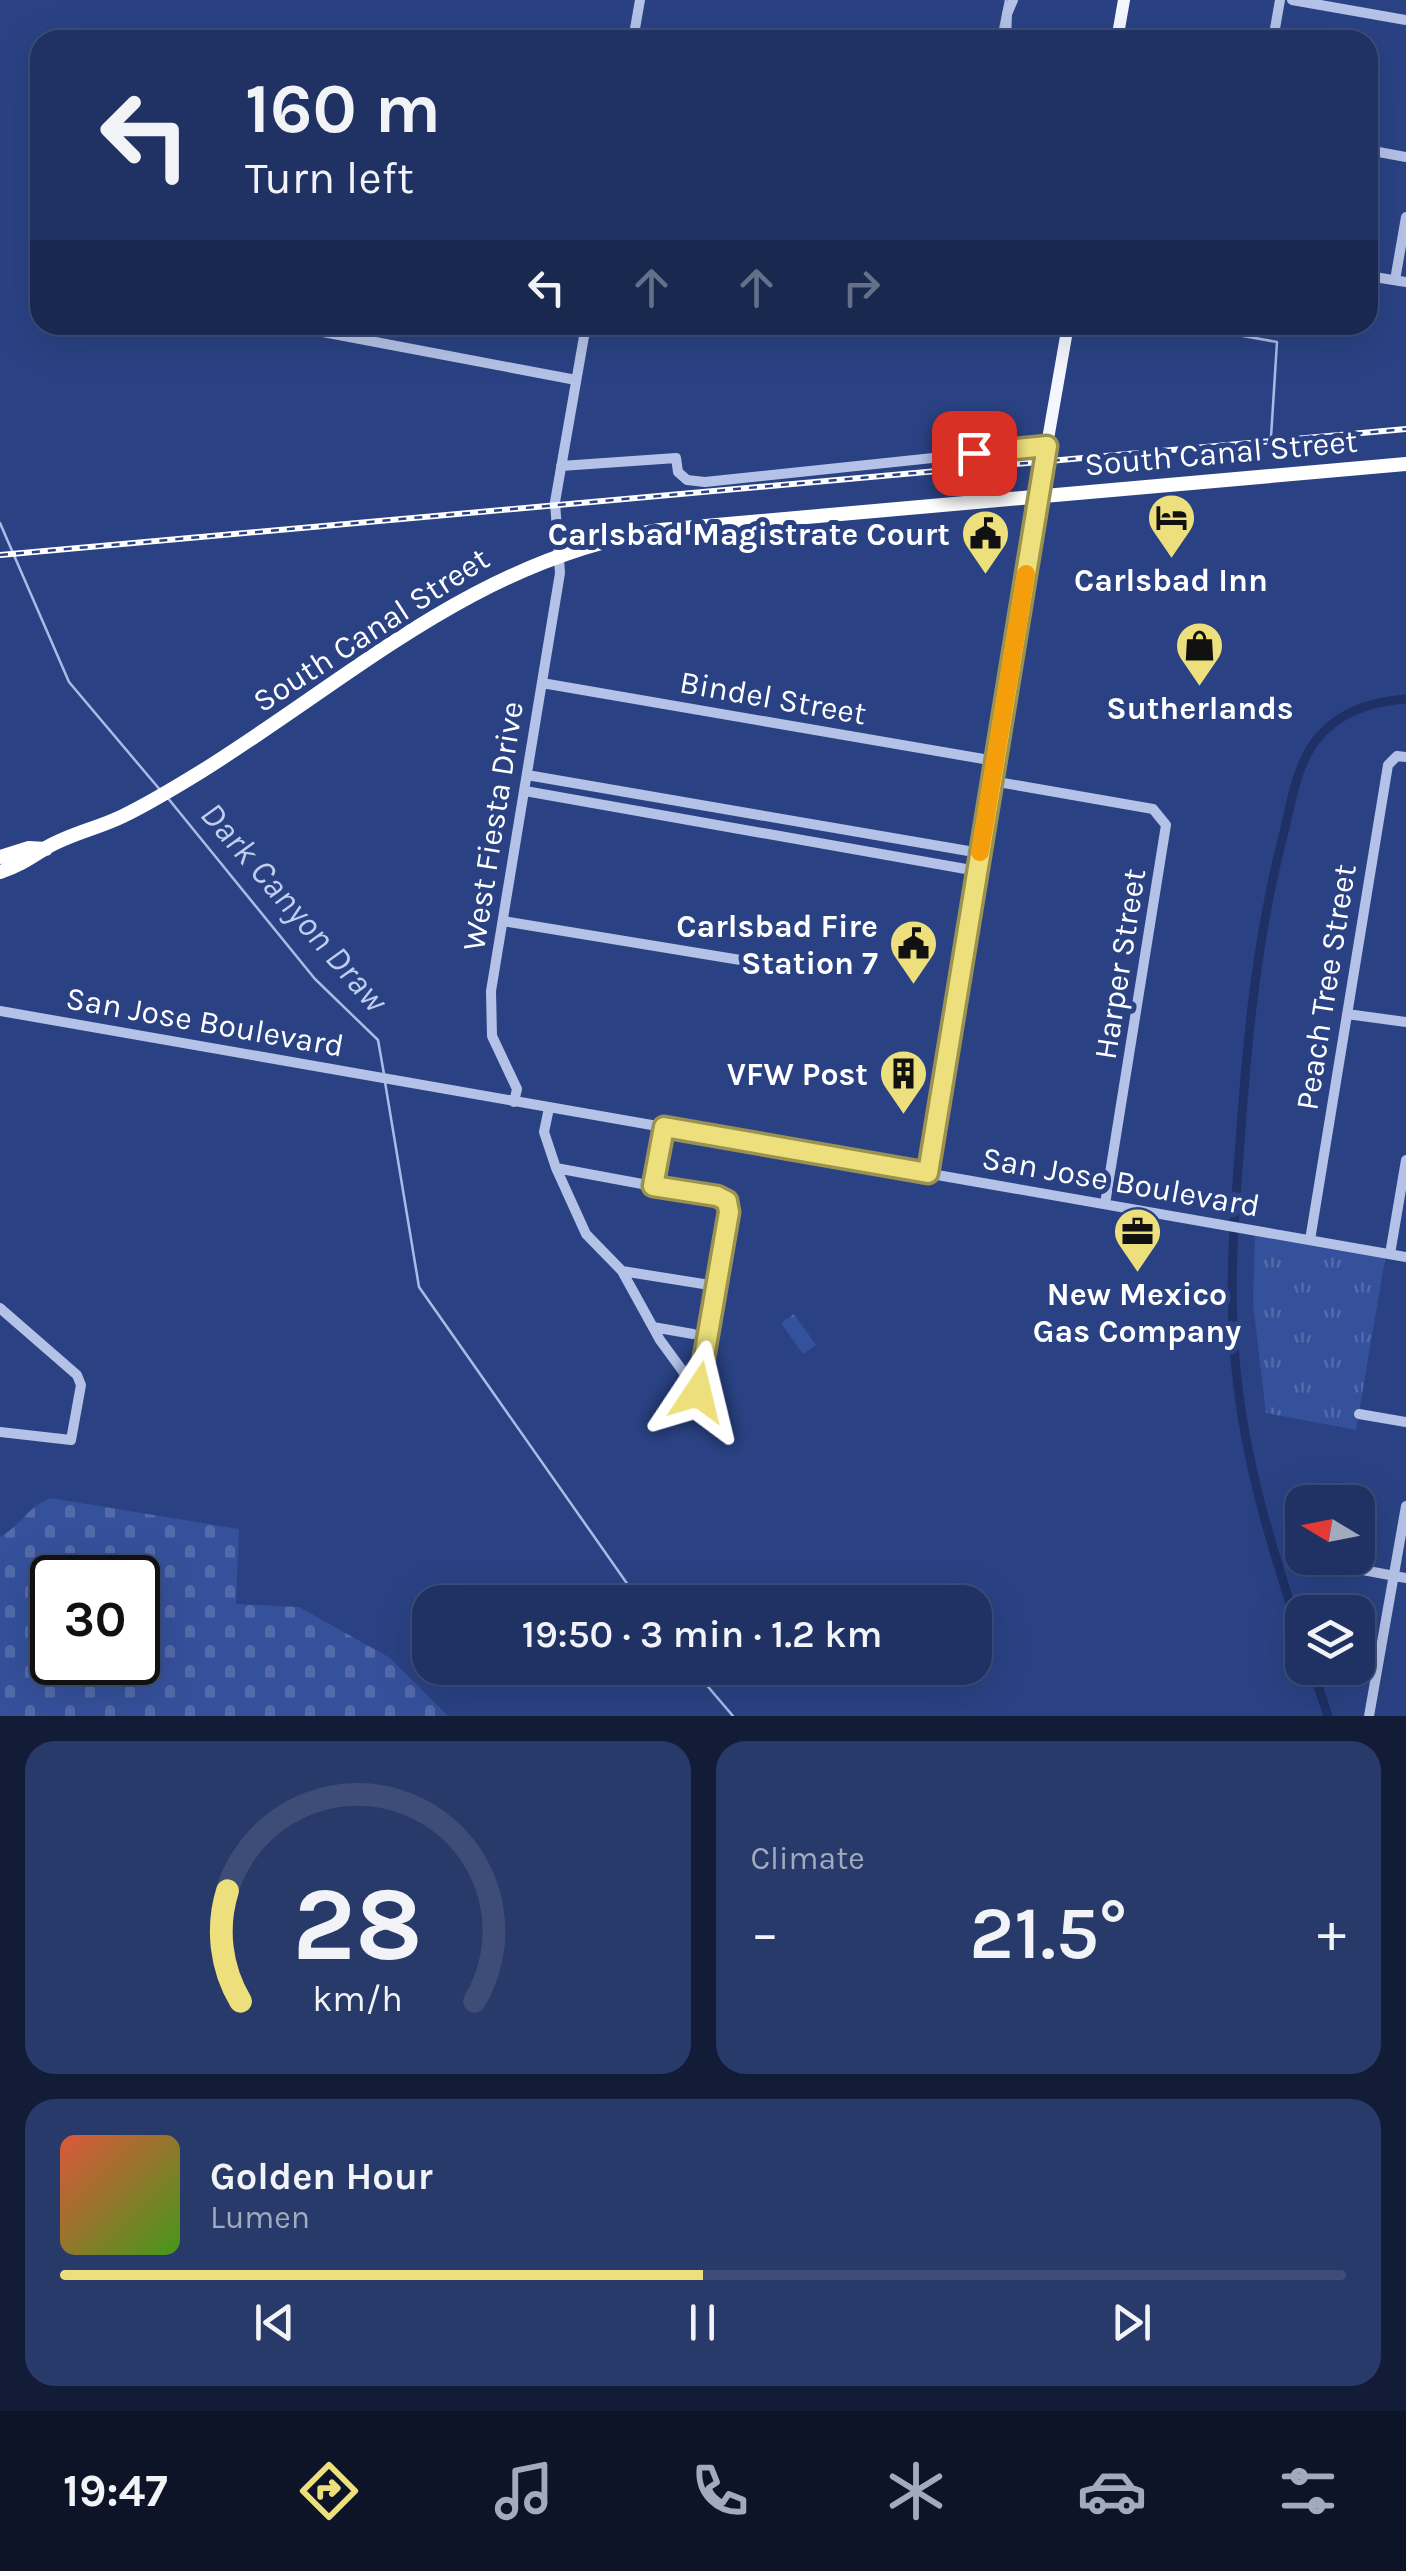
<!DOCTYPE html>
<meta charset="utf-8">
<style>
:root{--surface:#203263;--page:#283a69;--text:#f1f3f6;--muted:#a2aabe;--line:#3d4d78;--accent:#ede07c}
body{margin:0;font-family:Karla,sans-serif;background:var(--page);color:var(--text);height:100vh;display:flex;flex-direction:column;font-size:38px;white-space:nowrap}
*{box-sizing:border-box;margin:0}
p{font-size:32px;color:var(--muted)}
.icon{flex:none;width:55px;height:55px;fill:none;stroke:currentColor;stroke-width:2;stroke-linecap:round;stroke-linejoin:round}
.map{position:relative;height:1716px;overflow:hidden}
.sheet{display:flex;flex-direction:column;gap:25px;padding:25px;background:#121c36;flex:1}
.sheet>*{flex:none}
.hud{position:absolute;left:30px;top:30px;width:1348px;height:305px;border-radius:30px;box-shadow:0 10px 40px #0002,0 0 0 2px var(--line);background:#203263;color:var(--text);overflow:hidden}
.needle{width:65px;rotate:280deg}
.controls{position:absolute;left:1285px;top:1485px;display:grid;gap:20px}
.controls a{display:grid;place-items:center;width:90px;height:90px;border-radius:20px;background:var(--surface);box-shadow:0 10px 40px #0002,0 0 0 2px var(--line);font-size:50px}
.speed{position:absolute;left:30px;top:1555px;display:flex;gap:20px;font-size:50px;font-weight:700;text-align:center}
.speed>*{display:grid;place-content:center;width:130px;height:130px;border-radius:50%;background:var(--surface);box-shadow:0 10px 40px #0002,0 0 0 2px var(--line);line-height:1}
.speed .limit{border:5px solid #111;border-radius:15px;background:#fff;color:#111}
.pin{position:absolute;display:grid;place-items:center;width:85px;height:85px;color:#fff;margin:-42px;border-radius:20px;box-shadow:0 5px 15px #0006}
.me{position:absolute;width:110px;margin:-55px;rotate:10deg;stroke-linejoin:round;filter:drop-shadow(0 0 8px #0008)}
.turn{display:flex;align-items:center;gap:35px;height:210px;padding:0 50px;font-size:45px}
.turn .icon{width:130px;height:130px;stroke-width:2.5}
.turn b{display:block;font-size:70px;line-height:85px}
.lanes{display:flex;align-items:center;height:95px;padding:0 50px;background:#0003;justify-content:center;gap:50px;direction:ltr}
.lanes .off{opacity:.35}
.big{font-size:75px;font-weight:600;line-height:1.1}
.sheet .card{flex:1;display:flex;flex-direction:column;justify-content:center;gap:15px;min-width:0;padding:0 35px;border-radius:30px;background:var(--page)}
.sheet .dial{align-items:center;gap:0}
.dial svg{height:260px;overflow:visible;fill:none;stroke:var(--line);stroke-width:7;stroke-linecap:round;text-anchor:middle}
.dial text{fill:var(--text);stroke:none}
.song{display:flex;align-items:center;gap:30px}
.cover{width:120px;height:120px;border-radius:15px;background:linear-gradient(135deg,hsl(10 70% 55%),hsl(100 70% 35%))}
.played{height:10px;border-radius:5px;background:linear-gradient(90deg,var(--accent) 50%,var(--line) 50%)}
.keys{display:flex;justify-content:space-around;direction:ltr}
.heat{display:flex;justify-content:space-between;align-items:center;font-size:55px;direction:ltr}
.sheet .tiles{flex:1;display:grid;gap:25px;grid-template-columns:1fr 1fr}
.card:last-child{grid-column:span 2}
.trip{position:absolute;left:412px;top:1585px;width:580px;height:100px;border-radius:30px;background:var(--surface);box-shadow:0 10px 40px #0002,0 0 0 2px var(--line);font-weight:600;line-height:100px;text-align:center}
.tab-bar{display:flex;height:160px;justify-content:space-around;align-items:center;background:#0d1428;color:var(--muted)}
.tab-bar .icon{width:70px;height:70px}
.tab-bar .on{color:var(--accent)}
.tab-bar b{font-size:45px;color:var(--text)}
.map>svg:first-child{display:block}
.grass{fill:url(#grass-tufts)}
.cemetery{fill:url(#cemetery-stones);fill-rule:evenodd}
.garden{fill:#35519b}
.lines{fill:none;stroke-linecap:round;stroke-linejoin:round}
.stream{stroke:#a9bbe7;stroke-width:2.5}
.canal{stroke:#1e3065;stroke-width:9}
.minor{stroke:#b4c2e7;stroke-width:10}
.major{stroke:#f5f7fe;stroke-width:12}
.highway{stroke:#fff;stroke-width:14}
.rail-casing{stroke:#fff;stroke-width:6}
.rail{stroke:#2a4284;stroke-width:2.5;stroke-dasharray:8;stroke-linecap:butt}
.route-casing{stroke:#9a9251;stroke-width:25}
.route{stroke:#ede07c;stroke-width:18}
.slow{stroke:#f59e0b;stroke-width:18}
.labels{text-anchor:middle;dominant-baseline:central;stroke-width:10;stroke-linejoin:round;paint-order:stroke}
.street-label{font-size:32px;fill:#fff;stroke:#2a4284}
.poi-label{font-size:32px;font-weight:bold;fill:#fff;stroke:#2a4284;text-anchor:end}
.water-label{font-size:35px;font-style:italic;fill:#c0cdee;stroke:#2a4284}
</style>
<div class="map">
<svg width="1406" height="1716" viewBox="0 0 1406 1716">
<defs>
<pattern id="grass-tufts" width="24" height="20" patternUnits="userSpaceOnUse" patternTransform="scale(2.5)"><rect width="24" height="20" fill="#35519b"/><path d="M3 7l-1-3M5 7V3M7 7l1-3M15 17l-1-3M17 17v-4M19 17l1-3" fill="none" stroke="#536baa"/></pattern>
<pattern id="cemetery-stones" width="16" height="16" patternUnits="userSpaceOnUse" patternTransform="scale(2.5)"><rect width="16" height="16" fill="#35519b"/><path d="M2 7V4a2 2 0 0 1 4 0v3zM10 15v-3a2 2 0 0 1 4 0v3z" fill="#536baa"/></pattern>
</defs>
<rect width="100%" height="100%" fill="#2a4284"/>
<path class="grass" d="M1255,1231L1386,1253L1356,1430L1266,1413L1253,1304Z
M794,1314L816,1345L803,1354L781,1323Z"/>
<path class="cemetery" d="M50,1498L239,1529L236,1604L299,1607L390,1658L448,1716H0V1537C21,1525 28,1507 50,1498ZM52,1578H138V1662H52Z"/>
<path class="garden" d="M1280,1272H1294V1301H1280Z"/>
<g class="lines">
<path class="stream" d="M998,40L1006,0
M1182,325L1277,342L1271,437
M1272,446V454
M0,523L69,682L161,791
M167,797L315,979L378,1040L384,1074
M385,1082L419,1287L640,1602
M692,1668L733,1716"/>
<path class="canal" d="M1302,1641C1273,1551 1245,1464 1236,1369C1228,1294 1234,1218 1240,1143C1247,1039 1257,937 1283,836C1290,808 1295,774 1310,749C1332,714 1367,702 1406,699
M1312,1668L1328,1716"/>
<path class="minor" d="M1292,0L1406,20
M633,40L640,0
M1006,40L1007,14L1013,0
M1273,40L1280,0
M1368,150L1406,157
M1368,276L1406,282
M1395,280L1406,217
M286,325L576,380
M561,466L676,458L678,472L687,480L705,482L1047,446
M542,683L995,761
M527,775L980,853
M992,781L1153,809L1166,825L1105,1204
M525,791L977,871
M503,921L795,969
M0,1011L1406,1257
M1347,1014L1406,1022
M514,1102L517,1089L492,1036L491,991L560,573L555,502L586,325
M549,1108L544,1132L556,1168L653,1186L664,1127
M556,1168L586,1234L622,1271L716,1286L727,1201L653,1186
M928,1173L1038,496
M1310,1240L1388,765L1397,756L1406,757
M1390,1254L1406,1160
M622,1271L660,1340L698,1392
M716,1286L698,1392L725,1426
M0,1308L77,1375L81,1385L71,1440L0,1432
M653,1327L693,1334
M1359,1414L1406,1422
M1336,1565L1406,1578
M1369,1716L1406,1506"/>
<path class="major" d="M1117,40L1124,0
M1038,496L1068,325"/>
<path class="highway" d="M0,857L29,848L46,849
M0,872C19,866 30,858 46,848C69,834 99,828 123,816C150,803 176,787 202,771C354,676 477,559 660,530L1406,464"/>
<defs>
<path id="rail" d="M0,555L1406,429"/>
</defs>
<use href="#rail" class="rail-casing"/>
<use href="#rail" class="rail"/>
</g>
<g class="lines">
<defs>
<path id="route" d="M698,1392L729,1212L727,1201L717,1196L653,1186L664,1127L928,1173L1047,446L974,453"/>
</defs>
<use href="#route" class="route-casing"/>
<use href="#route" class="route"/>
<path class="slow" d="M980,852L1026,574"/>
</g>
<defs>
<symbol id="hotel-pin" viewBox="-11 -11 22 30"><path d="M0 17L-7.5 6A9.5 9.5 0 1 1 7.5 6Z" fill="#ede07c" stroke="#2a4284"/><path d="M-6-4.5h1.5V1H6V5H4.5V3h-9V5H-6ZM-4 0a1.8 1.8 0 1 1 3.6 0ZM.5 0V-2.5h3Q6-2.5 6 0Z" fill="#111"/></symbol>
<symbol id="civic-pin" viewBox="-11 -11 22 30"><path d="M0 17L-7.5 6A9.5 9.5 0 1 1 7.5 6Z" fill="#ede07c" stroke="#2a4284"/><path d="M-.6-6.5H3V-4.5H.6V-3L4-1V1h2V6H-6V1h2V-1L-.6-3ZM-1.2 2.5V6h2.4V2.5Z" fill="#111"/></symbol>
<symbol id="shop-pin" viewBox="-11 -11 22 30"><path d="M0 17L-7.5 6A9.5 9.5 0 1 1 7.5 6Z" fill="#ede07c" stroke="#2a4284"/><path d="M-5-2.5h2.3a2.7 3.5 0 0 1 5.4 0H5L5.5 6h-11ZM-1.5-2.5h3a1.5 2.3 0 0 0-3 0Z" fill="#111"/></symbol>
<symbol id="building-pin" viewBox="-11 -11 22 30"><path d="M0 17L-7.5 6A9.5 9.5 0 1 1 7.5 6Z" fill="#ede07c" stroke="#2a4284"/><path d="M-4-6H4V6H1V3H-1V6H-4ZM-2.5-4.3h1.7v1.8h-1.7ZM.8-4.3h1.7v1.8H.8ZM-2.5-1h1.7V.8h-1.7ZM.8-1h1.7V.8H.8Z" fill="#111"/></symbol>
<symbol id="office-pin" viewBox="-11 -11 22 30"><path d="M0 17L-7.5 6A9.5 9.5 0 1 1 7.5 6Z" fill="#ede07c" stroke="#2a4284"/><path d="M-6-3h4V-5.5h4V-3h4V5H-6ZM-1-4.5V-3h2v-1.5ZM-6 0V1H6V0Z" fill="#111"/></symbol>
</defs>
<g fill-rule="evenodd">
<use href="#hotel-pin" x="1144" y="490" width="55" height="75"/>
<use href="#civic-pin" x="958" y="506" width="55" height="75"/>
<use href="#shop-pin" x="1172" y="618" width="55" height="75"/>
<use href="#civic-pin" x="886" y="916" width="55" height="75"/>
<use href="#building-pin" x="876" y="1046" width="55" height="75"/>
<use href="#office-pin" x="1110" y="1204" width="55" height="75"/>
</g>
<g class="labels">
<g class="street-label">
<text transform="translate(1221 453) rotate(-5)">South Canal Street</text>
<text transform="translate(371 630) rotate(-33)">South Canal Street</text>
<text transform="translate(773 698) rotate(10)">Bindel Street</text>
<text transform="translate(493 826) rotate(-81)">West Fiesta Drive</text>
<text transform="translate(1120 964) rotate(-81)">Harper Street</text>
<text transform="translate(1326 987) rotate(-81)">Peach Tree Street</text>
<text transform="translate(205 1022) rotate(10)">San Jose Boulevard</text>
<text transform="translate(1121 1182) rotate(10)">San Jose Boulevard</text>
</g>
<g class="poi-label">
<text x="950" y="534">Carlsbad Magistrate Court</text>
<text x="1171" y="580" text-anchor="middle">Carlsbad Inn</text>
<text x="1200" y="708" text-anchor="middle">Sutherlands</text>
<text x="878" y="926">Carlsbad Fire<tspan x="878" dy="37">Station 7</tspan></text>
<text x="868" y="1074">VFW Post</text>
<text x="1137" y="1294" text-anchor="middle">New Mexico<tspan x="1137" dy="37">Gas Company</tspan></text>
</g>
<g class="water-label">
<text transform="translate(294 907) rotate(49)">Dark Canyon Draw</text>
</g>
</g>
</svg>
<div class="controls">
<a><svg class="needle" viewBox="-14 -14 28 28"><path d="M0-13l5 13h-10z" fill="#e53935"/><path d="M0 13l5-13h-10z" fill="#a2aabe"/></svg></a>
<a><svg class="icon" aria-label="layers" viewBox="0 0 24 24"><path d="M12 4l9 5-9 5-9-5zM3 14l9 5 9-5"/></svg></a>
</div>
<div class="speed"><div class="limit">30</div></div>
<div class="pin" style="left:974px;top:453px;background:#d93025"><svg class="icon" aria-label="arrive" viewBox="0 0 24 24"><path d="M6 21V4h12l-3 4 3 4H6"/></svg></div>
<svg class="me" style="left:698px;top:1392px" viewBox="-20 -20 40 40"><path d="M0-17L14 15 0 8-14 15z" fill="#ede07c" stroke="#fff" stroke-width="4"/></svg>
<div class="trip">19:50 · 3 min · 1.2 km</div>
<div class="hud">
<div class="turn"><svg class="icon" aria-label="left" viewBox="0 0 24 24"><path d="M17 20v-9H6M10 6l-5 5 5 5"/></svg><div><b>160 m</b>Turn left</div></div>
<div class="lanes"><svg class="icon" aria-label="left" viewBox="0 0 24 24"><path d="M17 20v-9H6M10 6l-5 5 5 5"/></svg><svg class="icon off" aria-label="ahead" viewBox="0 0 24 24"><path d="M12 20V5M6 11l6-6 6 6"/></svg><svg class="icon off" aria-label="ahead" viewBox="0 0 24 24"><path d="M12 20V5M6 11l6-6 6 6"/></svg><svg class="icon off" aria-label="right" viewBox="0 0 24 24"><path d="M7 20v-9h11M14 6l5 5-5 5"/></svg></div>
</div>
</div>
<section class="sheet">
<div class="tiles">
<div class="card dial"><svg viewBox="0 0 100 80">
<path d="M14 69A42 42 0 1 1 86 69"/>
<path d="M14 69A42 42 0 0 1 10 35" stroke="#ede07c"/>
<text x="50" y="56" font-size="32" font-weight="700">28</text>
<text x="50" y="72" font-size="11">km/h</text>
</svg></div>
<div class="card"><p>Climate</p>
<div class="heat"><a>−</a><b class="big">21.5°</b><a>+</a></div>
</div>
<div class="card">
<div class="song"><i class="cover"></i><div><b>Golden Hour</b><p>Lumen</p></div></div>
<div class="played"></div>
<div class="keys"><svg class="icon" aria-label="previous" viewBox="0 0 24 24"><path d="M18 5L8 12l10 7zM5 5v14"/></svg><svg class="icon" aria-label="pause" viewBox="0 0 24 24"><path d="M8 5v14M16 5v14"/></svg><svg class="icon" aria-label="next" viewBox="0 0 24 24"><path d="M6 5l10 7-10 7zM19 5v14"/></svg></div>
</div>
</div>
</section>
<nav class="tab-bar">
<b>19:47</b>
<svg class="icon on" aria-label="directions" viewBox="0 0 24 24"><path d="M12 3l9 9-9 9-9-9zM9 14v-3h6M13 9l2 2-2 2"/></svg>
<svg class="icon" aria-label="music" viewBox="0 0 24 24"><path d="M9 18V5l10-2v13"/><circle cx="6" cy="18" r="3"/><circle cx="16" cy="16" r="3"/></svg>
<svg class="icon" aria-label="phone" viewBox="0 0 24 24"><path d="M5 4h4l2 5-3 2q2 4 5 5l2-3 5 2v4C11 20 4 13 5 4z"/></svg>
<svg class="icon" aria-label="climate" viewBox="0 0 24 24"><path d="M12 3v18M4 7l16 10M4 17L20 7"/></svg>
<svg class="icon" aria-label="car" viewBox="0 0 24 24"><path d="M5 17H2v-5l4-1 3-4h7l3 4 3 1v5h-3M9 17h6M6 11h13"/><circle cx="7" cy="17" r="2"/><circle cx="17" cy="17" r="2"/></svg>
<svg class="icon" aria-label="filters" viewBox="0 0 24 24"><path d="M4 7h16M4 17h16"/><circle cx="9" cy="7" r="2"/><circle cx="15" cy="17" r="2"/></svg>
</nav>
